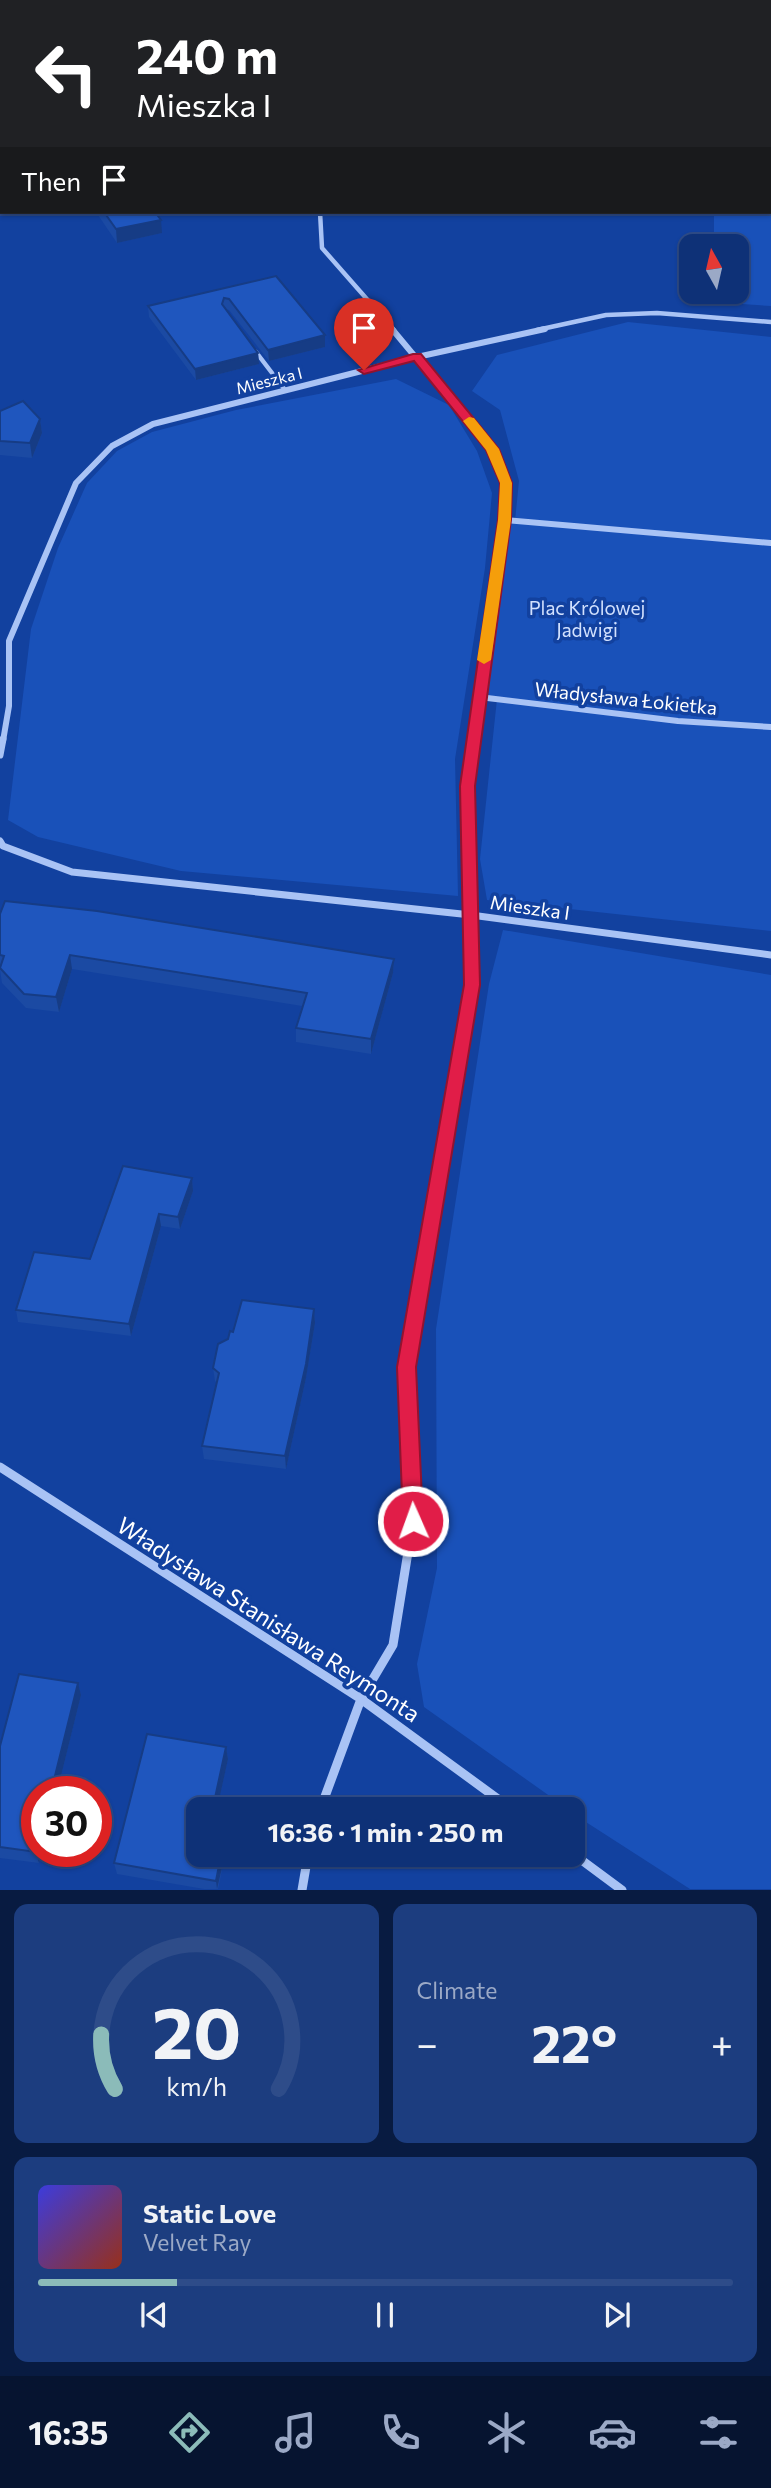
<!DOCTYPE html>
<meta charset="utf-8">
<style>
:root{--surface:#0e3177;--page:#1c3d7f;--text:#f1f3f6;--muted:#9ba9c6;--line:#2e4c89;--accent:#8bbbb9}
body{margin:0;font-family:Commissioner,sans-serif;background:var(--page);color:var(--text);height:100vh;display:flex;flex-direction:column;font-size:26px;white-space:nowrap}
*{box-sizing:border-box;margin:0}
p{font-size:23px;color:var(--muted)}
.icon{flex:none;width:38px;height:38px;fill:none;stroke:currentColor;stroke-width:2;stroke-linecap:round;stroke-linejoin:round}
.map{position:relative;height:1890px;overflow:hidden}
.drawer{display:flex;flex-direction:column;gap:14px;padding:14px;background:#081b41;flex:1}
.drawer>*{flex:none}
.hud{position:absolute;left:0px;top:0px;width:772px;height:214px;box-shadow:0 2px 5px #0004,0 0 0 2px var(--line);background:#202124;color:#fff;overflow:hidden}
.needle{width:46px;rotate:352deg}
.buttons{position:absolute;left:679px;top:234px;display:grid;gap:14px}
.buttons a{display:grid;place-items:center;width:70px;height:70px;border-radius:14px;background:var(--surface);box-shadow:0 2px 5px #0004,0 0 0 2px var(--line);font-size:35px}
.speed{position:absolute;left:21px;top:1776px;display:flex;gap:14px;font-size:35px;font-weight:700;text-align:center}
.speed>*{display:grid;place-content:center;width:91px;height:91px;border-radius:50%;background:var(--surface);box-shadow:0 2px 5px #0004,0 0 0 2px var(--line);line-height:1}
.speed .limit{border:10px solid #d22;background:#fff;color:#111}
.pin{position:absolute;display:grid;place-items:center;width:60px;height:60px;color:#fff;margin:-72px -30px;border-radius:50% 50% 50% 0;rotate:-45deg;box-shadow:0 0 7px #0007}
.pin .icon{rotate:45deg}
.me{position:absolute;width:77px;margin:-38px;rotate:358deg;stroke-linejoin:round;filter:drop-shadow(0 0 5px #0008)}
.turn{display:flex;align-items:center;gap:24px;height:147px;padding:0 21px;font-size:32px}
.turn .icon{width:91px;height:91px;stroke-width:2.5}
.turn b{display:block;font-size:49px;line-height:60px}
.then{display:flex;align-items:center;height:66px;padding:0 21px;background:#0003;gap:14px;font-size:26px}
.big{font-size:52px;font-weight:700;line-height:1.1}
.drawer .widget{flex:1;display:flex;flex-direction:column;justify-content:center;gap:10px;min-width:0;padding:0 24px;border-radius:14px;background:var(--page)}
.drawer .dial{align-items:center;gap:0}
.dial svg{height:182px;overflow:visible;fill:none;stroke:var(--line);stroke-width:7;stroke-linecap:round;text-anchor:middle}
.dial text{fill:var(--text);stroke:none}
.song{display:flex;align-items:center;gap:21px}
.cover{width:84px;height:84px;border-radius:10px;background:linear-gradient(135deg,hsl(240 70% 55%),hsl(10 70% 35%))}
.played{height:7px;border-radius:4px;background:linear-gradient(90deg,var(--accent) 20%,var(--line) 20%)}
.keys{display:flex;justify-content:space-around;direction:ltr}
.heat{display:flex;justify-content:space-between;align-items:center;font-size:38px;direction:ltr}
.drawer .tiles{flex:1;display:grid;gap:14px;grid-template-columns:1fr 1fr}
.widget:last-child{grid-column:span 2}
.trip{position:absolute;left:186px;top:1797px;width:399px;height:70px;border-radius:14px;background:var(--surface);box-shadow:0 2px 5px #0004,0 0 0 2px var(--line);font-weight:700;line-height:70px;text-align:center}
.menu{display:flex;height:112px;justify-content:space-around;align-items:center;background:#061430;color:var(--muted)}
.menu .icon{width:49px;height:49px}
.menu .selected{color:var(--accent)}
.menu b{font-size:32px;color:var(--text)}
.map>svg:first-child{display:block}
.green{fill:#1951b9}
.lines{fill:none;stroke-linecap:round;stroke-linejoin:round}
.service{stroke:#a9c3f5;stroke-width:4.5}
.minor-far3{stroke:#a9c3f5;stroke-width:4.5}
.minor-far2{stroke:#a9c3f5;stroke-width:6}
.minor-far1{stroke:#a9c3f5;stroke-width:7}
.minor{stroke:#a9c3f5;stroke-width:9}
.wall{fill:#1b4aa3}
.shaded-wall{fill:#163c85}
.building{fill:#1f56be;stroke:#163c85;stroke-width:2}
.route{fill:#e11d48;stroke:#92132f;stroke-width:2}
.slow{fill:#f59e0b}
.labels{text-anchor:middle;dominant-baseline:central;stroke-width:7;stroke-linejoin:round;paint-order:stroke}
.far-street-label{font-size:16px;fill:#fff;stroke:#12419f}
.park-label{font-size:19px;fill:#d2e1fe;stroke:#12419f}
.street-label{font-size:19px;fill:#fff;stroke:#12419f}
.near-street-label{font-size:23px;fill:#fff;stroke:#12419f}
</style>
<div class="map">
<svg width="771" height="1890" viewBox="0 0 771 1890">
<rect width="100%" height="100%" fill="#12419f"/>
<path class="green" d="M771,103V306L713,302V292H737V247H714V212H770Z
M628,322L771,337V931L487,900L480,859L497,699L479,697L505,520L515,521L519,481L500,410L472,391L497,355Z
M396,379L449,405L477,451L492,493L485,568L455,759L458,896L181,871L38,837L8,820L31,629L58,548L87,483L117,451L152,432L236,410Z
M503,930L771,975V1889H690L575,1815L572,1810L568,1809L424,1707L417,1664L437,1568L436,1329L489,984Z"/>
<g class="lines">
<path class="service" d="M256,352L285,390"/>
<path class="minor-far3" d="M320,212L322,248L394,330
M537,330L606,315L657,313L771,322"/>
<path class="minor-far2" d="M392,329L492,449L506,483L505,520L473,741
M505,520L771,543
M479,697L678,721L771,727
M3,741L9,706V641L76,483L112,446L153,424L417,357L545,329"/>
<path class="minor-far1" d="M0,755L3,739
M0,841L3,846L72,872L471,915L771,955
M426,1253L472,985L467,786L474,739"/>
<path class="minor" d="M0,1467L361,1699L513,1810
M320,1810L361,1699L393,1645L413,1521L407,1367L427,1251
M572,1853L622,1890
M302,1890L308,1855"/>
</g>
<path class="wall" d="M96,212H155L162,233L117,243Z
M276,276L325,347L269,361L229,310L225,309L258,353L259,364L196,380L149,317L148,306Z
M0,411L40,419L42,433L32,458L0,455Z
M0,914L394,959L393,973L371,1054L296,1042V1028L302,1006L72,969L59,1012L26,1008L2,983L0,970Z
M192,1178L193,1191L180,1229L161,1226L131,1336L18,1322L16,1310L90,1259Z
M314,1309L315,1323L306,1378L286,1469L204,1459L202,1446L217,1383L215,1381L213,1368L228,1339L233,1332Z
M78,1683L81,1695L57,1792H37V1852H42L39,1863L0,1858V1746Z
M226,1747L228,1759L219,1799L225,1855L218,1889H204L117,1874L114,1863Z"/>
<path class="shaded-wall" d="M161,220L162,233L117,243L116,229Z
M325,335V347L269,361L268,350Z
M258,353L259,364L196,380L195,369Z
M40,419L42,433L32,458L30,443Z
M70,955L72,969L59,1012L56,997Z
M394,959L393,973L371,1054V1039Z
M192,1178L193,1191L180,1229L178,1217Z
M159,1214L161,1226L131,1336L129,1324Z
M314,1309L315,1323L306,1378L286,1469L285,1456Z
M78,1683L81,1695L57,1792H51Z
M226,1747L228,1759L217,1809L215,1798Z
M37,1848V1852H42L39,1863L36,1852Z
M221,1855H225L217,1889L216,1881Z"/>
<path class="building" d="M104,212H155L161,220L116,229Z
M276,276L325,335L268,350L229,299L224,298L222,304L258,353L195,369L148,306Z
M23,401L40,419L30,443L0,441V411Z
M5,901L97,911L394,959L371,1039L296,1028L307,993L70,955L56,997L24,994L0,968L4,956L0,955V914Z
M123,1166L192,1178L178,1217L159,1214L129,1324L16,1310L34,1252L90,1259Z
M242,1300L314,1309L306,1364L285,1456L202,1446L219,1373L213,1368L218,1344L228,1339L230,1331L233,1332Z
M19,1674L78,1683L51,1792H37V1848L36,1852L0,1847V1746Z
M147,1734L226,1747L215,1798L233,1800L231,1810H198V1855H221L216,1881L114,1863Z"/>
<path class="route" d="M413,354H421L499,449L512,483L511,520L475,786L480,985L416,1367L423,1521L420,1527L413,1530L406,1527L403,1521L397,1367L464,985L460,786L498,520L500,483L486,450L414,361L364,374L358,370Z"/>
<path class="slow" d="M469,417L474,418L499,449L512,483L511,520L491,660L484,664L477,660L498,520L500,483L486,450L463,421Z"/>
<g class="labels">
<g class="far-street-label">
<text transform="translate(269 380) rotate(-14)">Mieszka I</text>
</g>
<g class="park-label">
<text x="587" y="607">Plac Królowej<tspan x="587" dy="22">Jadwigi</tspan></text>
</g>
<g class="street-label">
<text transform="translate(626 698) rotate(6)">Władysława Łokietka</text>
<text transform="translate(530 907) rotate(8)">Mieszka I</text>
</g>
<g class="near-street-label">
<text transform="translate(269 1619) rotate(33)">Władysława Stanisława Reymonta</text>
</g>
</g>
</svg>
<div class="buttons">
<a><svg class="needle" viewBox="-14 -14 28 28"><path d="M0-13l5 13h-10z" fill="#e53935"/><path d="M0 13l5-13h-10z" fill="#9ba9c6"/></svg></a>
</div>
<div class="speed"><div class="limit">30</div></div>
<div class="pin" style="left:364px;top:370px;background:#d93025"><svg class="icon" aria-label="arrive" viewBox="0 0 24 24"><path d="M6 21V4h12l-3 4 3 4H6"/></svg></div>
<svg class="me" style="left:413px;top:1521px" viewBox="-20 -20 40 40"><circle r="17" fill="#e11d48" stroke="#fff" stroke-width="3"/><path d="M0-11L8 9 0 5-8 9z" fill="#fff"/></svg>
<div class="trip">16:36 · 1 min · 250 m</div>
<div class="hud">
<div class="turn"><svg class="icon" aria-label="left" viewBox="0 0 24 24"><path d="M17 20v-9H6M10 6l-5 5 5 5"/></svg><div><b>240 m</b>Mieszka I</div></div>
<div class="then">Then<svg class="icon" aria-label="arrive" viewBox="0 0 24 24"><path d="M6 21V4h12l-3 4 3 4H6"/></svg></div>
</div>
</div>
<section class="drawer">
<div class="tiles">
<div class="widget dial"><svg viewBox="0 0 100 80">
<path d="M14 69A42 42 0 1 1 86 69"/>
<path d="M14 69A42 42 0 0 1 8 45" stroke="#8bbbb9"/>
<text x="50" y="56" font-size="32" font-weight="700">20</text>
<text x="50" y="72" font-size="11">km/h</text>
</svg></div>
<div class="widget"><p>Climate</p>
<div class="heat"><a>−</a><b class="big">22°</b><a>+</a></div>
</div>
<div class="widget">
<div class="song"><i class="cover"></i><div><b>Static Love</b><p>Velvet Ray</p></div></div>
<div class="played"></div>
<div class="keys"><svg class="icon" aria-label="previous" viewBox="0 0 24 24"><path d="M18 5L8 12l10 7zM5 5v14"/></svg><svg class="icon" aria-label="pause" viewBox="0 0 24 24"><path d="M8 5v14M16 5v14"/></svg><svg class="icon" aria-label="next" viewBox="0 0 24 24"><path d="M6 5l10 7-10 7zM19 5v14"/></svg></div>
</div>
</div>
</section>
<nav class="menu">
<b>16:35</b>
<svg class="icon selected" aria-label="directions" viewBox="0 0 24 24"><path d="M12 3l9 9-9 9-9-9zM9 14v-3h6M13 9l2 2-2 2"/></svg>
<svg class="icon" aria-label="music" viewBox="0 0 24 24"><path d="M9 18V5l10-2v13"/><circle cx="6" cy="18" r="3"/><circle cx="16" cy="16" r="3"/></svg>
<svg class="icon" aria-label="phone" viewBox="0 0 24 24"><path d="M5 4h4l2 5-3 2q2 4 5 5l2-3 5 2v4C11 20 4 13 5 4z"/></svg>
<svg class="icon" aria-label="climate" viewBox="0 0 24 24"><path d="M12 3v18M4 7l16 10M4 17L20 7"/></svg>
<svg class="icon" aria-label="car" viewBox="0 0 24 24"><path d="M5 17H2v-5l4-1 3-4h7l3 4 3 1v5h-3M9 17h6M6 11h13"/><circle cx="7" cy="17" r="2"/><circle cx="17" cy="17" r="2"/></svg>
<svg class="icon" aria-label="filters" viewBox="0 0 24 24"><path d="M4 7h16M4 17h16"/><circle cx="9" cy="7" r="2"/><circle cx="15" cy="17" r="2"/></svg>
</nav>
